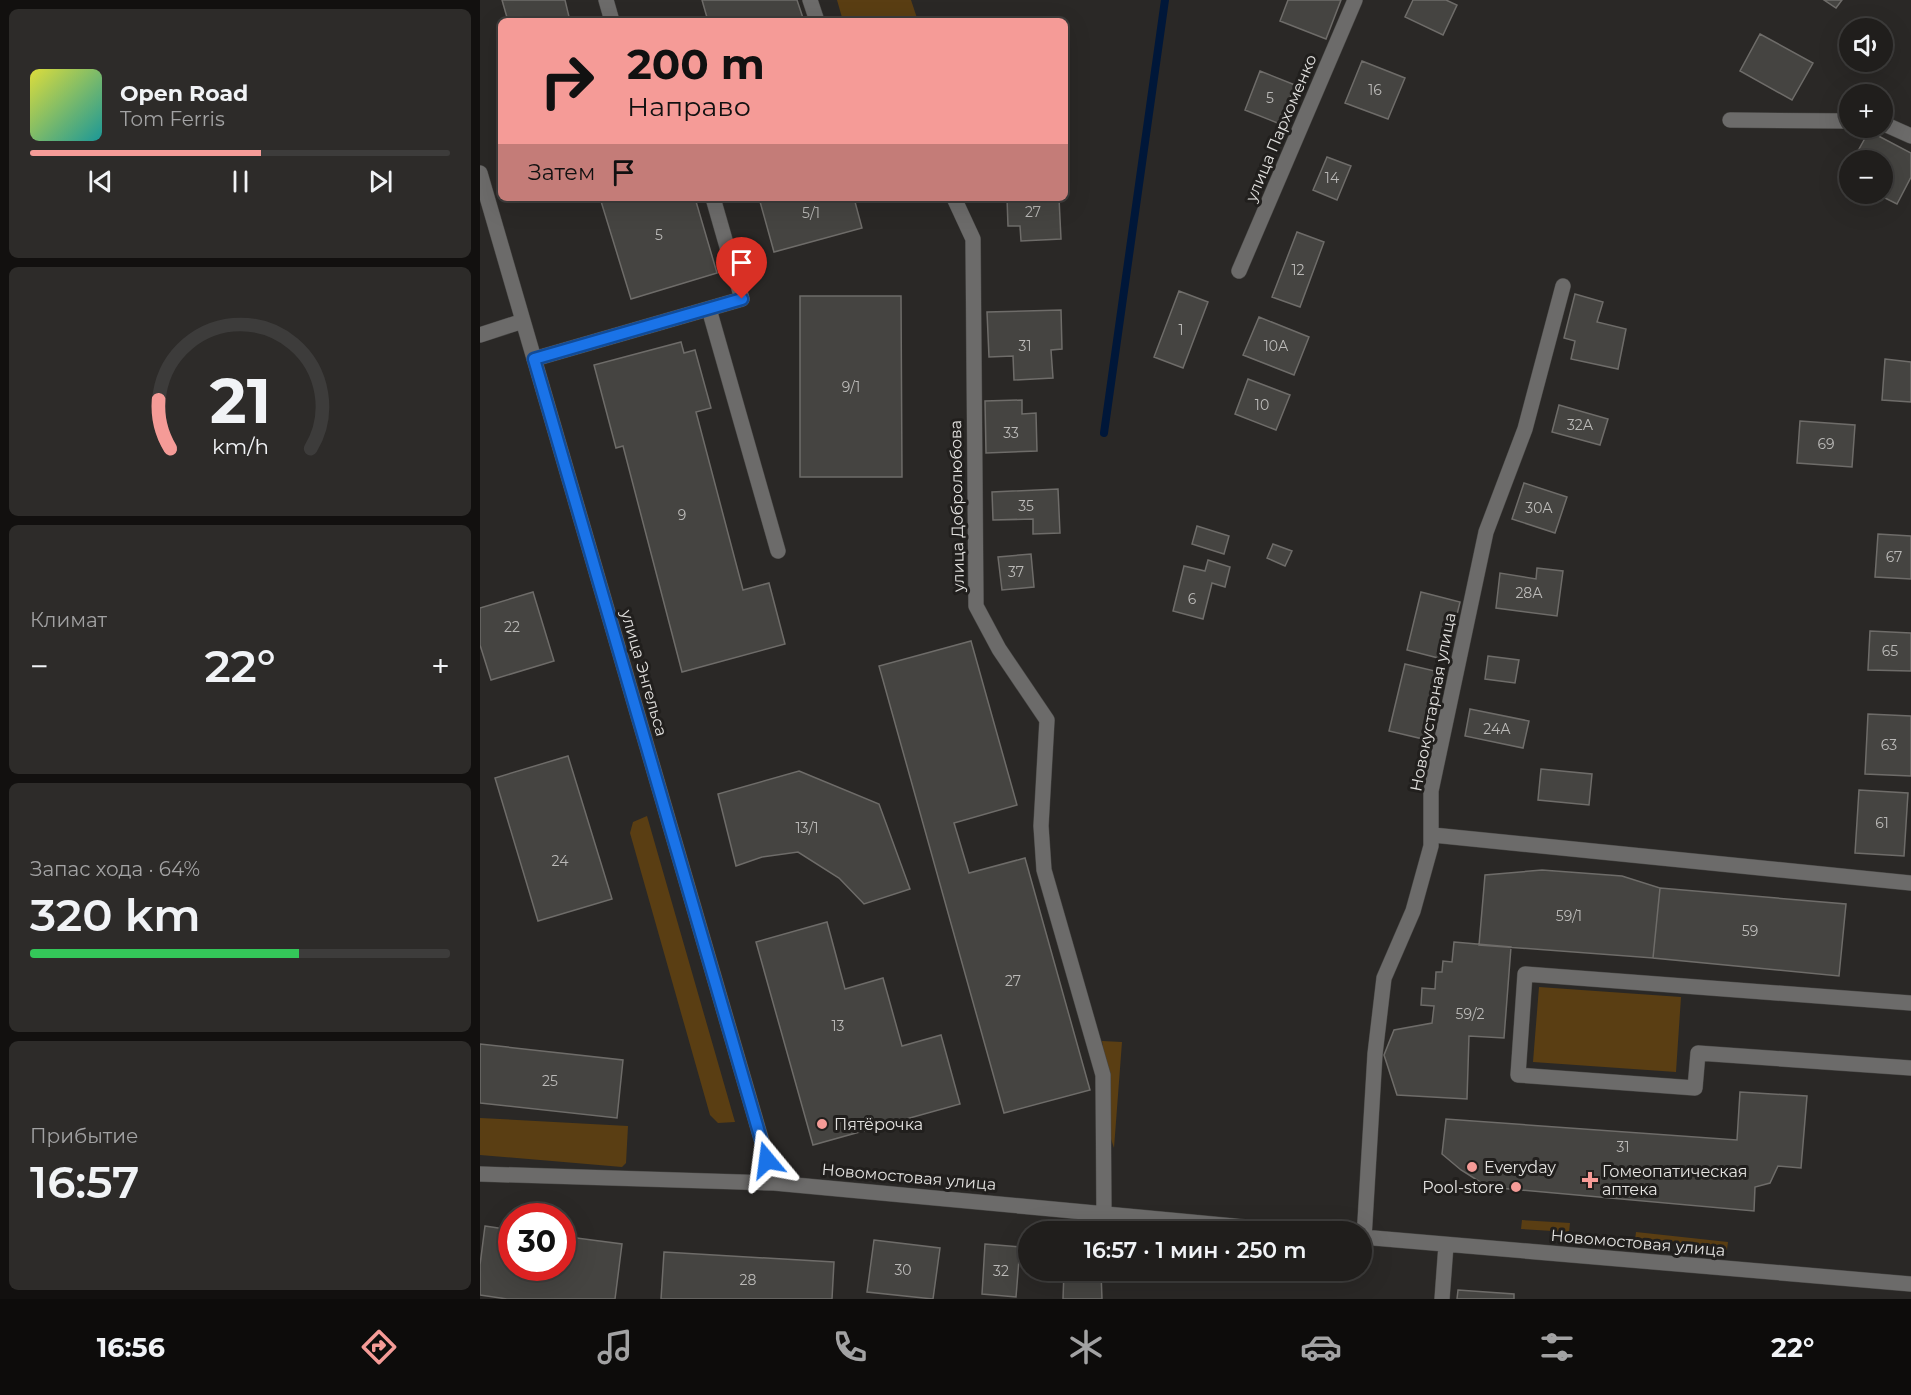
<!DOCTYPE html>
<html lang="ru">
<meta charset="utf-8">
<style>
:root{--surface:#201e1c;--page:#2d2b29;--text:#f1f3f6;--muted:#a2a2a3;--line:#3d3c3b;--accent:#f59b97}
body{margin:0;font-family:Montserrat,sans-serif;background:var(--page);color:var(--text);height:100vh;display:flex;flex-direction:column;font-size:22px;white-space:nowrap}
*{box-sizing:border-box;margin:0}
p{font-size:20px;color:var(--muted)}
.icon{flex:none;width:33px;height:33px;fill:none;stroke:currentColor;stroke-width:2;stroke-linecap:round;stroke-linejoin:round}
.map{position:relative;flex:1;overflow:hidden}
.drawer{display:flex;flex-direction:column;gap:9px;padding:9px;background:#12100f;width:480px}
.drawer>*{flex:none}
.hud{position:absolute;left:18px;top:18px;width:570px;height:183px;border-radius:9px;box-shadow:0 6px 24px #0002,0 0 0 2px var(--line);background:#f59b97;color:#111;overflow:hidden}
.buttons{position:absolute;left:1359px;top:18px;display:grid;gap:12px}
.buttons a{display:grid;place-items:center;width:54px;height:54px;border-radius:50%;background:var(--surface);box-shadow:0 6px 24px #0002,0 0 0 2px var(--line);font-size:30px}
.speed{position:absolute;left:18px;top:1203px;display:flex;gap:12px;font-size:30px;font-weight:700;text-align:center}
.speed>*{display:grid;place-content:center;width:78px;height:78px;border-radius:50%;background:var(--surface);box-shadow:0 6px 24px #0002,0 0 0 2px var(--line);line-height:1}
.speed .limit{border:9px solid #d22;background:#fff;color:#111}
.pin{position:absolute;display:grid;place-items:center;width:51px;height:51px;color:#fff;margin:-62px -26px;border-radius:50% 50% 50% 0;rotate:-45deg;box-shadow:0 0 6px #0007}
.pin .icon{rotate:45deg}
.me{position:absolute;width:66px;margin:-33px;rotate:344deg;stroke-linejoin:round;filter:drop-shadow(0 0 4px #0008)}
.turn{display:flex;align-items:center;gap:21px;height:126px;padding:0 30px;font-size:27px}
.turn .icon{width:78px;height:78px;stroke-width:2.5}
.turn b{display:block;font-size:42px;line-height:51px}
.then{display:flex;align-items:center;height:57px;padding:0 30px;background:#0003;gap:12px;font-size:22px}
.big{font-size:45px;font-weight:600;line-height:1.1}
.drawer .card{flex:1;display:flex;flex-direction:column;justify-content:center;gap:9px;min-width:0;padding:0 21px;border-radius:9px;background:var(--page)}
.drawer .dial{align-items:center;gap:0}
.dial svg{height:156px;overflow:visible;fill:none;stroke:var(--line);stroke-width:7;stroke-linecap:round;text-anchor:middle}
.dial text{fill:var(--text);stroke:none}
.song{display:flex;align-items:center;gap:18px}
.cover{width:72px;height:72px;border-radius:9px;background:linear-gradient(135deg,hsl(60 70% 55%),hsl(180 70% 35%))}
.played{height:6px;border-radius:3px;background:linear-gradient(90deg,var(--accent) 55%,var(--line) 55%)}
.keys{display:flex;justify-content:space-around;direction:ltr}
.heat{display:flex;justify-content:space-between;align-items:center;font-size:33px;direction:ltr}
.charge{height:9px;border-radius:4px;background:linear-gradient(90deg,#34c759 64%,var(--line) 0)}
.trip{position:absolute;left:538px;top:1221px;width:354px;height:60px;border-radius:30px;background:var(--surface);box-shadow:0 6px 24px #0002,0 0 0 2px var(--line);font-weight:600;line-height:60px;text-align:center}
.tabs{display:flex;height:96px;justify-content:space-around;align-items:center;background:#0d0c0b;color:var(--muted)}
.tabs .icon{width:42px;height:42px}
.tabs .on{color:var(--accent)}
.tabs b{font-size:27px;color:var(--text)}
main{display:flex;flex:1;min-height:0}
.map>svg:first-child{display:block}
.green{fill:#5a3e13}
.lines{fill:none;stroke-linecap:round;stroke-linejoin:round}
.stream{stroke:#001739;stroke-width:8}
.building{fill:#454441;stroke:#6e6c69;stroke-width:1.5}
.minor-casing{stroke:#474644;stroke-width:16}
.minor{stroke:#6c6b6a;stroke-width:15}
.route-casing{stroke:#114b97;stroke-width:15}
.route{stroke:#1a73e8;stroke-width:10}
.poi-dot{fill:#f59b97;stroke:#211f1d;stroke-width:2}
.labels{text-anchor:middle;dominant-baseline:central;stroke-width:6;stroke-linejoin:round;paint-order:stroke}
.number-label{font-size:14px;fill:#bbbab8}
.street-label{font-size:16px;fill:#e2e1df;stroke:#211f1d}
.poi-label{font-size:16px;fill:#e2e1df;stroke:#211f1d;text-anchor:start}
</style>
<main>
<section class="drawer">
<div class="card">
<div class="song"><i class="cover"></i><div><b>Open Road</b><p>Tom Ferris</p></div></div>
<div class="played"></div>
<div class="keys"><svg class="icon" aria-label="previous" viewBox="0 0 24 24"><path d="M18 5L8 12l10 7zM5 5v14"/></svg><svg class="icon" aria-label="pause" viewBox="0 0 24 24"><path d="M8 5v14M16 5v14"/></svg><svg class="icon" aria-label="next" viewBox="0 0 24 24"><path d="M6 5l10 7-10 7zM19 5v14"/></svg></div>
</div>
<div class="card dial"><svg viewBox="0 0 100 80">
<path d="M14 69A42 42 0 1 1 86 69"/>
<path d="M14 69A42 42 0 0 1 8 44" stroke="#f59b97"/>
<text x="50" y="56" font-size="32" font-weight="700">21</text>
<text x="50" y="72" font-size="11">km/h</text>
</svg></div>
<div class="card"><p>Климат</p>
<div class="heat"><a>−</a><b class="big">22°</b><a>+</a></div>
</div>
<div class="card"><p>Запас хода · 64%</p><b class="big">320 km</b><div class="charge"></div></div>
<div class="card"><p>Прибытие</p><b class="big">16:57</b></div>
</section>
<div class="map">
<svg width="1431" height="1299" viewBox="0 0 1431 1299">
<rect width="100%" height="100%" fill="#2a2826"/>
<path class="green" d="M357,0H431L438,21H363Z
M167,816L255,1122L238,1123L230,1115L150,833L153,822Z
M1059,987L1201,997L1196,1072L1053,1062Z
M622,1041L642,1042L634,1148L630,1136L627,1075Z
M0,1118L148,1126L146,1163L142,1167L0,1155Z
M1042,1220L1090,1223L1089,1232L1041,1229Z
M1156,1232L1248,1242L1247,1250L1155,1240Z"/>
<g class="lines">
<path class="stream" d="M624,433L685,0"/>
</g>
<path class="building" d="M22,0H85L90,21H28Z
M222,0H317L324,21H228Z
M808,0H861L846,39L800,21Z
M933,0H966L977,5L963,35L925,17Z
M1344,0H1362L1356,8Z
M1280,34L1333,63L1312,100L1260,71Z
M882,61L925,78L908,119L865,103Z
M780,71L815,85L800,124L765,110Z
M1389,131L1431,153V177L1417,204L1397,194H1402V160H1373Z
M847,157L871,166L857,200L833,190Z
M120,198H215L237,273L151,299Z
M279,198H374L382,228L294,252Z
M527,198H579L581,239L541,241L540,226H528Z
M817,232L844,242L820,307L792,297Z
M699,291L728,302L703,368L674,357Z
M1095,294L1123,302L1117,322L1146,329L1138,369L1091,359L1095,341L1084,338Z
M320,296H421L422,477H320Z
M581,310L582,349L571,350L573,378L534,380L533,356L509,357L507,312Z
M779,317L829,337L814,375L763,355Z
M201,342L204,353L215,350L231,408L216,412L263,590L289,583L305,644L202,672L143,446L136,448L114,365Z
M1405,359L1431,362V402L1402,400Z
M768,379L810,395L796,430L755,414Z
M542,400V414L556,413L557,451L506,453L505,401Z
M1079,405L1128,419L1120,445L1072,432Z
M1320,421L1375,425L1372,467L1317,463Z
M1044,483L1087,497L1075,533L1032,519Z
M578,489L580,533L553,534V519L513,520L512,492Z
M717,526L749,536L744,554L712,544Z
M1398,534L1431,536V579L1395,577Z
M793,544L812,551L805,566L787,558Z
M551,554L554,587L522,590L518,557Z
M728,560L750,567L745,587L732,583L723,619L693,611L704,566L725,571Z
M1057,568L1083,571L1077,616L1016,608L1020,573L1056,579Z
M53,592L74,661L11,680L0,645V608Z
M941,592L980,602L966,660L927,650Z
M1390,631L1431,633V671L1388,670Z
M491,641L537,805L474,823L489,873L545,858L610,1090L524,1113L399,666Z
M1008,656L1039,660L1035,683L1005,679Z
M925,664L959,672L943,739L909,731Z
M990,709L1049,721L1043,748L985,736Z
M1388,714L1431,716V776L1385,774Z
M88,756L132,899L58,921L15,778Z
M1061,769L1112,774L1109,805L1058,800Z
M319,771L399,804L430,889L384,904L359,878L318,852L282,857L256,866L238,794Z
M1379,790L1428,793L1424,856L1375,853Z
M1062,870L1142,876L1180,888L1173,958L999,945L1005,875Z
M1180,888L1366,904L1359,976L1173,958Z
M347,922L365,989L403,978L422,1046L461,1035L480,1104L333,1145L276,942Z
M974,942L1031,947L1024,1038L989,1036L987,1099L917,1095L904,1055L914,1030L952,1023L954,1006L941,1005L942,988L955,989L956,972H962L963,961L972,962Z
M0,1044L143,1060L137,1118L0,1103Z
M1260,1092L1327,1096L1321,1168L1298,1166L1290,1183L1275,1187L1274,1211L1008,1187L981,1170L962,1154L966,1119L1257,1140Z
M5,1226L32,1230V1268H82V1236L142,1244L135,1299H27L0,1295V1265Z
M394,1240L460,1248L453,1299L387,1292Z
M505,1244L540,1247L536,1297L502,1294Z
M184,1252L354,1262L352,1299H181Z
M584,1271L621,1272L622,1299H583Z
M978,1290L1034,1294V1299H977Z"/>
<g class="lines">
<defs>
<path id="minor" d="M126,0L132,21
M330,0L337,21
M1250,120L1370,121
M1402,123L1431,136
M0,173L294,1183
M474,198L493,239L496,606L519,649L567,720L561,826L564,870L623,1075L624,1214
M759,271L875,0
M229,309L298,551
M0,335L43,321
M54,359L262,299L233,198
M953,835L1431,883
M1431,1003L1045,974L1038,1075L1215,1088L1218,1053L1431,1068
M0,1174L294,1183L818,1232
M882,1237L1431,1284
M884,1238L895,1054L904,978L933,911L951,846V791L1006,532L1045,429L1083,286
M962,1299L966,1245"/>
</defs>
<use href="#minor" class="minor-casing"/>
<use href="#minor" class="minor"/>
</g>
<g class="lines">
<defs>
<path id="route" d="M262,299L54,359L287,1160"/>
</defs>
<use href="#route" class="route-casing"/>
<use href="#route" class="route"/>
</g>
<g class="poi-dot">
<circle cx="342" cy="1124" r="6"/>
<circle cx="992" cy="1167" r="6"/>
<path d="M1107 1171h6v6h6v6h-6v6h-6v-6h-6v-6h6z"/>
<circle cx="1036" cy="1187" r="6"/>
</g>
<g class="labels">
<g class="number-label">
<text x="895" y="90">16</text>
<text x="790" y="98">5</text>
<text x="852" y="178">14</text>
<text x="553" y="212">27</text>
<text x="331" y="213">5/1</text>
<text x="179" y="235">5</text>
<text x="818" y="270">12</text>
<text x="701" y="330">1</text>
<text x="545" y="346">31</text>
<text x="796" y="346">10А</text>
<text x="371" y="387">9/1</text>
<text x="782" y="405">10</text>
<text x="1100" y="425">32А</text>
<text x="531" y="433">33</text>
<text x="1346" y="444">69</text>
<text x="546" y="506">35</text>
<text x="1059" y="508">30А</text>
<text x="202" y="515">9</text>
<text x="1414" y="557">67</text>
<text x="536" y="572">37</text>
<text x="1049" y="593">28А</text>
<text x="712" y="599">6</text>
<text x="32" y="627">22</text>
<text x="1410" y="651">65</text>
<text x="1017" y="729">24А</text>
<text x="1409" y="745">63</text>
<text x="1402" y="823">61</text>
<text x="327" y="828">13/1</text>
<text x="80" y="861">24</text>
<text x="1089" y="916">59/1</text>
<text x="1270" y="931">59</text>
<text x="533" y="981">27</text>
<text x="990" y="1014">59/2</text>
<text x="358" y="1026">13</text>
<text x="70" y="1081">25</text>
<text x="1143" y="1147">31</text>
<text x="423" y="1270">30</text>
<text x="521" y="1271">32</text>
<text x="268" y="1280">28</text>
</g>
<g class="street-label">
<text transform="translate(801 128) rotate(-67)">улица Пархоменко</text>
<text transform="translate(477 506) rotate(-91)">улица Добролюбова</text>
<text transform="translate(164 673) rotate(74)">улица Энгельса</text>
<text transform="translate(953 702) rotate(-79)">Новокустарная улица</text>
<text transform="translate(429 1177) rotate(5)">Новомостовая улица</text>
<text transform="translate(1158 1243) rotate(5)">Новомостовая улица</text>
</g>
<g class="poi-label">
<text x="354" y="1124">Пятёрочка</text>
<text x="1004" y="1167">Everyday</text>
<text x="1122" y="1171">Гомеопатическая<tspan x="1122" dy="18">аптека</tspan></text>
<text x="1024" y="1187" text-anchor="end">Pool-store</text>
</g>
</g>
</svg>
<div class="buttons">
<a><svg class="icon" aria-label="sound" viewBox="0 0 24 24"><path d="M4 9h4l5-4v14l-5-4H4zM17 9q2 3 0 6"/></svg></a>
<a>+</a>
<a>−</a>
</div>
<div class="speed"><div class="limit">30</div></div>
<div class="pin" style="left:262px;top:299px;background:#d93025"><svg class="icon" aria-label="arrive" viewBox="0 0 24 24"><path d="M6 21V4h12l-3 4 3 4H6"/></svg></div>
<svg class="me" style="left:287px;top:1160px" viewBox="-20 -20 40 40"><path d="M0-17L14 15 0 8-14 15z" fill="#1a73e8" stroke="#fff" stroke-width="4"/></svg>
<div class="trip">16:57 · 1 мин · 250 m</div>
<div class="hud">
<div class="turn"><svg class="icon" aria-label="right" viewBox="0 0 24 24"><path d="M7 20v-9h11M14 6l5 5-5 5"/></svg><div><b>200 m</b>Направо</div></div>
<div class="then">Затем<svg class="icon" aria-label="arrive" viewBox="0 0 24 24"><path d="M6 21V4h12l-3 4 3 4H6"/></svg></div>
</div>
</div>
</main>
<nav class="tabs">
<b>16:56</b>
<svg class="icon on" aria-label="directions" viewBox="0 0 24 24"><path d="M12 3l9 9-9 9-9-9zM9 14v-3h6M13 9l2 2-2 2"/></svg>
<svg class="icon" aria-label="music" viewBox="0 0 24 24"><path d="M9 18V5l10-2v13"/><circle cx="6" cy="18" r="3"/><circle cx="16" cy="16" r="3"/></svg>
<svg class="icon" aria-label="phone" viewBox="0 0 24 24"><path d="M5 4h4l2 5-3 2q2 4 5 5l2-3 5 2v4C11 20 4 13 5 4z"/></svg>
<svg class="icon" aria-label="climate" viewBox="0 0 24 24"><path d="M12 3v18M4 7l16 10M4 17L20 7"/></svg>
<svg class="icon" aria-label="car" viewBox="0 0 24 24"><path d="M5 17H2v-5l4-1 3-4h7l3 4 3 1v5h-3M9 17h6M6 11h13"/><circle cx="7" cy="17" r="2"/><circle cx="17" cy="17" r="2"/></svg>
<svg class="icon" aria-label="filters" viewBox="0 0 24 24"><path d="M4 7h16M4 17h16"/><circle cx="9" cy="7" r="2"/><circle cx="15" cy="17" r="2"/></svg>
<b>22°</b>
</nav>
